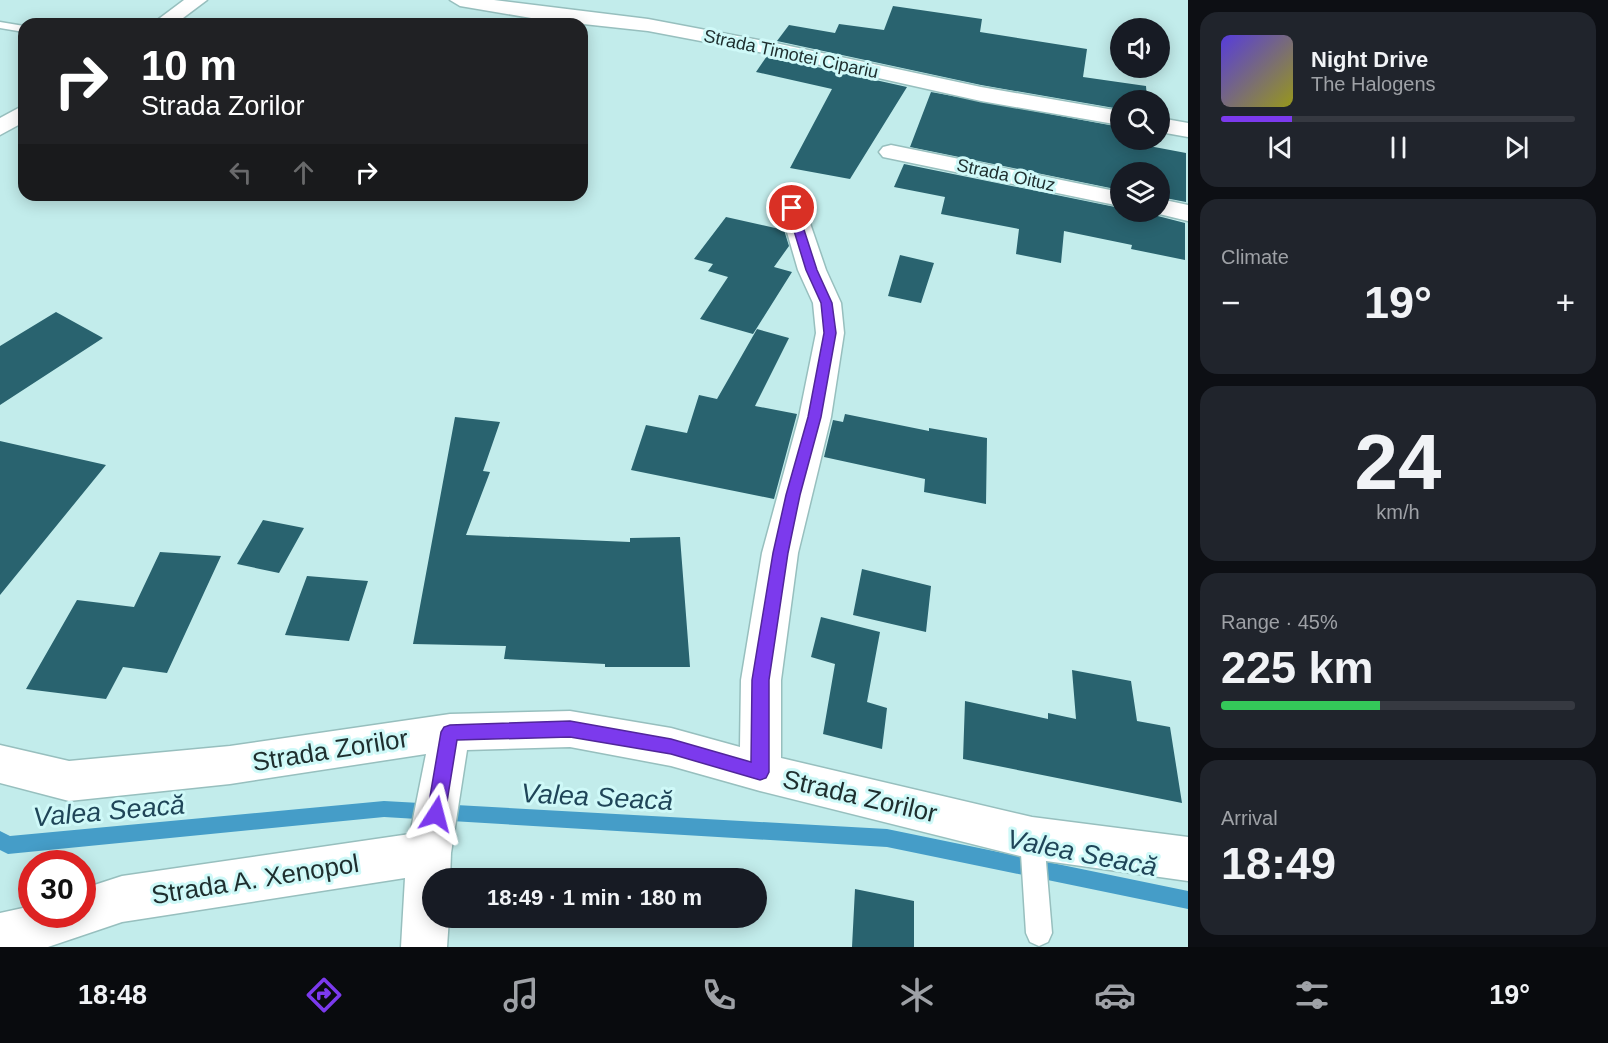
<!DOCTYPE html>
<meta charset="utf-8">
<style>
:root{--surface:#171b24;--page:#20242c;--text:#f1f3f6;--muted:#9ea1a6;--line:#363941;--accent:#7c3aed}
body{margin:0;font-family:Helvetica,sans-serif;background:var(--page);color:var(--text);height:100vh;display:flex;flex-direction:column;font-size:22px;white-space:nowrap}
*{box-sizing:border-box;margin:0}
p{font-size:20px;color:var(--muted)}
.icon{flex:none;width:33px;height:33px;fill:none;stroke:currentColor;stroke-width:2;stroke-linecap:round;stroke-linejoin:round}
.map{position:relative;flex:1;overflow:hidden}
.panel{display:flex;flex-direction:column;gap:12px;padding:12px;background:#0d0f14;width:420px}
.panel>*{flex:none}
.guide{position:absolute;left:18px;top:18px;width:570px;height:183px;border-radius:18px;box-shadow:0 3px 15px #0003;background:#202124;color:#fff;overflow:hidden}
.controls{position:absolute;left:1110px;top:18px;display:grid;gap:12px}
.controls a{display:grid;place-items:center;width:60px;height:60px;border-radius:50%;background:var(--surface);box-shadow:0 3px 15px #0003;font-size:30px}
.speed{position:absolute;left:18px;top:850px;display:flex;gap:12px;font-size:30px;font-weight:700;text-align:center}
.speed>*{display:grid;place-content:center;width:78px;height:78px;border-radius:50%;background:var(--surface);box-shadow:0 3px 15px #0003;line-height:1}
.speed .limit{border:9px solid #d22;background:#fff;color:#111}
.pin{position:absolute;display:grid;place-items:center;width:51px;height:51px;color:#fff;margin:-26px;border:3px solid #fff;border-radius:50%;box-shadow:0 2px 6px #0007}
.me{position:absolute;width:66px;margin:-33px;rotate:9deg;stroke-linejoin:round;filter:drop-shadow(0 0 4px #0008)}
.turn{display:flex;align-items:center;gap:21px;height:126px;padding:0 24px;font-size:27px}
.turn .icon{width:78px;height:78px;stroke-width:2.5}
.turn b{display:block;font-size:42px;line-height:51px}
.lanes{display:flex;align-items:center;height:57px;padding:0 24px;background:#0003;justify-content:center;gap:30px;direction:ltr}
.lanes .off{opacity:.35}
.big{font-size:45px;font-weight:600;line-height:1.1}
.panel .card{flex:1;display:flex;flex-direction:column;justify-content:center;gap:9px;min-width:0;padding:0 21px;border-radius:18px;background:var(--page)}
.panel .dial{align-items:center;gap:0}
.dial b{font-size:78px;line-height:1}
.song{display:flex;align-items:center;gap:18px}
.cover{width:72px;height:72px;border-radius:9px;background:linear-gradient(135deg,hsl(250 70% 55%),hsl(60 70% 35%))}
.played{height:6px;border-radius:3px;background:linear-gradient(90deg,var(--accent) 20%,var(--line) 20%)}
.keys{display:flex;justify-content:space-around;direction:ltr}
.heat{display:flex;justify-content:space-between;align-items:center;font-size:33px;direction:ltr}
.charge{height:9px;border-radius:4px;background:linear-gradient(90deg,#34c759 45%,var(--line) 0)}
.trip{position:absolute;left:422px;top:868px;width:345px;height:60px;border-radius:30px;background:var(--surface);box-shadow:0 3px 15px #0003;font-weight:600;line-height:60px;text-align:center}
.tab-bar{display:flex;height:96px;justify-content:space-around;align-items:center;background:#090b0e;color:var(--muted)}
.tab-bar .icon{width:42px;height:42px}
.tab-bar .on{color:var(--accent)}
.tab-bar b{font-size:27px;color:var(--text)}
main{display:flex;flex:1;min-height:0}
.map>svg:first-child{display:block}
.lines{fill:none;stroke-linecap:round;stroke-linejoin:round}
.stream{fill:#459dc8;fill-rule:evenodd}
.building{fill:#29636f}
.lane-casing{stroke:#97bfbe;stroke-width:3}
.street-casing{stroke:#97bfbe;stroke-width:3}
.lane{fill:#fff;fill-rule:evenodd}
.street{fill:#fff;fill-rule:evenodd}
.route{fill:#7c3aed;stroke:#51269a;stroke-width:1.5}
.labels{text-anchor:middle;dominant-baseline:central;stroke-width:6;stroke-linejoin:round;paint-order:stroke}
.far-street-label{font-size:18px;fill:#1e2e2e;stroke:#cff9f8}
.near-street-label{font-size:26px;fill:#1e2e2e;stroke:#cff9f8}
.near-water-label{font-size:27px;font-style:italic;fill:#1f4558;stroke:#cff9f8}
</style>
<main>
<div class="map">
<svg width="1188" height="947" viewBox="0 0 1188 947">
<rect width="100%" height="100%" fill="#c2eceb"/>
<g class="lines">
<path class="stream" d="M384,801L887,829L1188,891V909L887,847L384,817L8,854L0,850V831L10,836Z"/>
</g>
<path class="building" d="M893,6L982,19L980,32L1087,49L1083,77L1146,86L1147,100H1120V109L981,85L777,41L789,25L835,33L839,24L884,30Z
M767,56L907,87L850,179L790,168L832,89L756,72Z
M931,92L1120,127V140H1148L1149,146L1186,153V202L1160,197V172H1120V190L910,147Z
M904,164L1120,208V212H1149L1150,214L1185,223V260L1131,249L1132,245L1064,231L1061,263L1016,254L1019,229L941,214L945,197L894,187Z
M726,217L784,230L789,246L774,267L792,272L753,334L700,319L728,277L708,271L713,264L694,259Z
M900,255L934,263L921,303L888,296Z
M56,312L103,338L0,405V346Z
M757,329L789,338L755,406L797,414L774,499L631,470L646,425L687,433L699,395L717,399Z
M845,414L929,431V428L987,438L986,504L924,492L925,479L824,457L833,420L843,422Z
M455,417L500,422L483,471L490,472L466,535L630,542V538L680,537L690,667H605V664L504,659L506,646L413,644Z
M0,441L106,465L0,595Z
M263,520L304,528L279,573L237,564Z
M160,552L221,556L167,673L123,667L106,699L26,689L77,600L134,607Z
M862,569L931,586L926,632L853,615Z
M307,576L368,581L349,641L285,635Z
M821,617L880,632L867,702L887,708L882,749L823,734L835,664L811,657Z
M1072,670L1131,681L1137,721L1170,727L1182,803L963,759L965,701L1048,719V713L1076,719Z
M855,889L914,901V947H852Z"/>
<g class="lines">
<defs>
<path id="lane" d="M0,22L24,26V32L0,28Z
M1032,826L1040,830L1044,838L1052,933L1048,942L1039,946L1030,942L1026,933L1020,838L1024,830Z"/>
<path id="street" d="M184,0H207L175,24H152Z
M450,0H494L648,19L780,44L981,87L1120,111V125L981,101L780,56L648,31L537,19L460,6Z
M24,105V122L0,135V118Z
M1160,118L1188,123V137L1160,132Z
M891,145L1120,192V206L883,157L879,152L883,147Z
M788,187L797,189L800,194L826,270L841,303L844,333L831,417L798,553L781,680V758L1032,817L1188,837V881L1032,859L760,791L671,766L570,747L467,750L451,853L450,879H432V918H449L447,947H401L405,878L122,922L48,947H0V913L32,906V915H82V889L122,876L410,834L426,754L230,784L69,801L0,783V745L69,761L230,746L450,714L570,711L671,728L740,747L741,680L762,553L799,417L816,333L813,303L798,270L776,194L779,189Z
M1160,199L1188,205V221L1151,212H1160Z"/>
</defs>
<use href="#lane" class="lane-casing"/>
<use href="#street" class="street-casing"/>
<use href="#lane" class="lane"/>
<use href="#street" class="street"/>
</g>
<path class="route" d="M792,205L797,208L817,270L832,303L836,333L821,417L800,495L788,553L769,680V772L766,778L760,780L671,754L570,737L457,740L445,814L442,820L436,822L430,820L427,814L441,732L444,727L450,725L570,721L671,739L751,762L752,680L773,553L786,495L808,417L824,333L821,303L806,270L787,208Z"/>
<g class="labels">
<g class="far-street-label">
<text transform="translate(791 54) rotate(12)">Strada Timotei Cipariu</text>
<text transform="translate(1006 175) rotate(12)">Strada Oituz</text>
</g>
<g class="near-street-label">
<text transform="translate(330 750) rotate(-9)">Strada Zorilor</text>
<text transform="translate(860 796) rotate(13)">Strada Zorilor</text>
<text transform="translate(255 879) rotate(-9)">Strada A. Xenopol</text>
</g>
<g class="near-water-label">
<text transform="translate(597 797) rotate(3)">Valea Seacă</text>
<text transform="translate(109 811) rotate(-5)">Valea Seacă</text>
<text transform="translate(1082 853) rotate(11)">Valea Seacă</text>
</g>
</g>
</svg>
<div class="controls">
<a><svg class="icon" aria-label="sound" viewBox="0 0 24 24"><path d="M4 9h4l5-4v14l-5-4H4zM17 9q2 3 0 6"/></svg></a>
<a><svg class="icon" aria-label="search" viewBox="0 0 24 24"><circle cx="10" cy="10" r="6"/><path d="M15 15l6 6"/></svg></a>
<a><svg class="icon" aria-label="layers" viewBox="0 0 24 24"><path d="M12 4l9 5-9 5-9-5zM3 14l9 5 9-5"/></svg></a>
</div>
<div class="speed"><div class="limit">30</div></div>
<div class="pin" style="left:792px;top:208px;background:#d93025"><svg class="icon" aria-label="arrive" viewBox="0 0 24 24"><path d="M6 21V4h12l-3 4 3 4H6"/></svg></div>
<svg class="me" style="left:436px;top:814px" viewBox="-20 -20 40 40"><path d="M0-17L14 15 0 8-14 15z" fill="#7c3aed" stroke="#fff" stroke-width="4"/></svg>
<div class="trip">18:49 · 1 min · 180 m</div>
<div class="guide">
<div class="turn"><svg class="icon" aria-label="right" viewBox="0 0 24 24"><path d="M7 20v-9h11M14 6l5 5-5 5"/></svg><div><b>10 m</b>Strada Zorilor</div></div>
<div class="lanes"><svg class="icon off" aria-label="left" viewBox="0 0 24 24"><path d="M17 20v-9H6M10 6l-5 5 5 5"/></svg><svg class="icon off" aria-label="ahead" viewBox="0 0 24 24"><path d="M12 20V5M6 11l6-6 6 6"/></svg><svg class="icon" aria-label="right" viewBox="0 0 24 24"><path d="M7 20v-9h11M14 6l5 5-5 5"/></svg></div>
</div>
</div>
<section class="panel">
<div class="card">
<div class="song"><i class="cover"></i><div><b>Night Drive</b><p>The Halogens</p></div></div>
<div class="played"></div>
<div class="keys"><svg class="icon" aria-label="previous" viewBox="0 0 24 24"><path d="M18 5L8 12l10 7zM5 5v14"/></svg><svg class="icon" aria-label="pause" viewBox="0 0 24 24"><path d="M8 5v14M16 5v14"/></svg><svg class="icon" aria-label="next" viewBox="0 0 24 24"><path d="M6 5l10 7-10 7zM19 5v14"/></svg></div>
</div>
<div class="card"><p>Climate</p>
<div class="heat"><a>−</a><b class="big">19°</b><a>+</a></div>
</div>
<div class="card dial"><b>24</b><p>km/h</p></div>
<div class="card"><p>Range · 45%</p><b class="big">225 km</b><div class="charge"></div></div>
<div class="card"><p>Arrival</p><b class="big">18:49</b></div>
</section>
</main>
<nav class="tab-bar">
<b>18:48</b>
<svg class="icon on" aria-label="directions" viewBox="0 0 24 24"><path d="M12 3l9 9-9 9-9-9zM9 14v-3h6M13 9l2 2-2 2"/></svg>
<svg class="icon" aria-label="music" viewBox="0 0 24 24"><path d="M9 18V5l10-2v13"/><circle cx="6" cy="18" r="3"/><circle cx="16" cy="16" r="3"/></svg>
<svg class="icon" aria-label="phone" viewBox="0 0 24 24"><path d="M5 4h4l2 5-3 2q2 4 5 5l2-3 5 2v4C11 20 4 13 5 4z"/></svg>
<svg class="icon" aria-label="climate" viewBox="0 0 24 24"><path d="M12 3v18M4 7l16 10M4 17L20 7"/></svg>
<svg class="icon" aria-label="car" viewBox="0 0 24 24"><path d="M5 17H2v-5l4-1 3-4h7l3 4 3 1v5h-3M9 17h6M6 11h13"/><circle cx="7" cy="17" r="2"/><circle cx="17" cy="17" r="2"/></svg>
<svg class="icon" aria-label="filters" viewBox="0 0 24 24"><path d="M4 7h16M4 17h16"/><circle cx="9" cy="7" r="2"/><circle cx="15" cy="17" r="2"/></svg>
<b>19°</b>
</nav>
